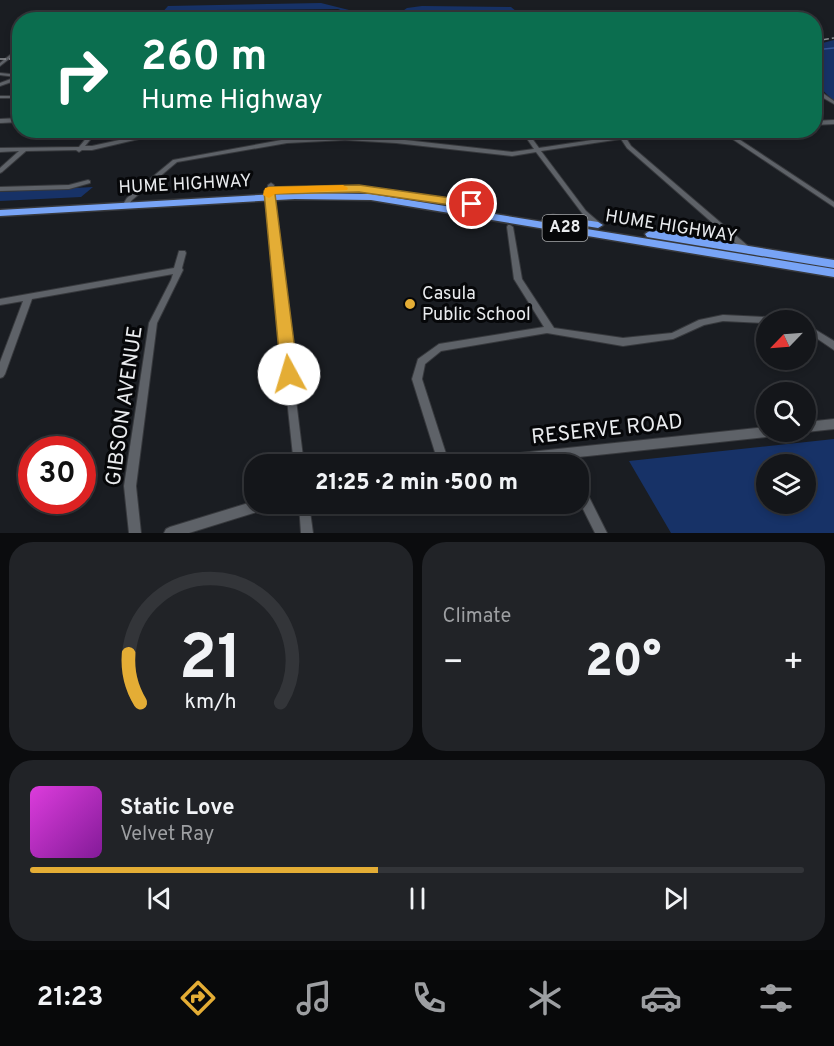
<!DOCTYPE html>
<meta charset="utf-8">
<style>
:root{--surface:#14161a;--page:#212327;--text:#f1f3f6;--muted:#9d9fa2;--line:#333539;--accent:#e4ad35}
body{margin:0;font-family:Overpass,sans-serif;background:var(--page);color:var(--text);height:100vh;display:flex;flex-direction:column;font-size:22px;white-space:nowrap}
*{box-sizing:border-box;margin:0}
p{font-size:20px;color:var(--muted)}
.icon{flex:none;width:33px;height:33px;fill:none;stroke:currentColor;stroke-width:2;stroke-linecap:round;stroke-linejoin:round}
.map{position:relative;height:533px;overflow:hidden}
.details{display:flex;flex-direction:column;gap:9px;padding:9px;background:#0b0c0e;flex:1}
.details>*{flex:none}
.hud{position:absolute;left:12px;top:12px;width:810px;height:126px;border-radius:24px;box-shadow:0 3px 9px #0003,0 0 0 2px var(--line);background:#0b6e4f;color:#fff;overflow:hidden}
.needle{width:39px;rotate:245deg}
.tools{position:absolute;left:756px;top:310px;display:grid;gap:12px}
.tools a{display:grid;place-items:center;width:60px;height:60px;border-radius:50%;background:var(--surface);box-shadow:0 3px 9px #0003,0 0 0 2px var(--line);font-size:30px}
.speed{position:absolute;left:18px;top:436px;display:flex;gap:12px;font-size:30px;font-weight:700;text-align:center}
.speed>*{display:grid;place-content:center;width:78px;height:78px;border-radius:50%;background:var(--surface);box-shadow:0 3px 9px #0003,0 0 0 2px var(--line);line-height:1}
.speed .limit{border:9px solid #d22;background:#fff;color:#111}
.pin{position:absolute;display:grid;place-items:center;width:51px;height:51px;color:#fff;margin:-26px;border:3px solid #fff;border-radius:50%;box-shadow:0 2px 6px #0007}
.me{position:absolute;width:66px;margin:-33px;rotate:354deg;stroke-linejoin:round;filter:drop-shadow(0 0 4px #0008)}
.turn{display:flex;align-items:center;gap:21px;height:126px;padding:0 30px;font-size:27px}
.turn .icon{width:78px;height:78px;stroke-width:2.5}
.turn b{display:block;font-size:42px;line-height:51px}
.big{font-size:45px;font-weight:800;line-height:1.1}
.details .widget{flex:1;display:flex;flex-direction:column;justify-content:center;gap:9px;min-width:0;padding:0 21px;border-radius:24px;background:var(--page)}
.details .dial{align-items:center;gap:0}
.dial svg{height:156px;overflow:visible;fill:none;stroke:var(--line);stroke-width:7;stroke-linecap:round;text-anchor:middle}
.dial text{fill:var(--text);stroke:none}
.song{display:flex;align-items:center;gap:18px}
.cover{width:72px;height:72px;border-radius:9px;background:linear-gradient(135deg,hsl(300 70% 55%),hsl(290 70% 35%))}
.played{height:6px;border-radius:3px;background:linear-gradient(90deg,var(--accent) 45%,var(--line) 45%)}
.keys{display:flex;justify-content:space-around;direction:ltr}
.heat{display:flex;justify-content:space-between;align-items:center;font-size:33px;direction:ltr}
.details .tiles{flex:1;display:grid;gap:9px;grid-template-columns:1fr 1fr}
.widget:last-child{grid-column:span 2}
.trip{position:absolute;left:244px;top:454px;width:345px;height:60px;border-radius:24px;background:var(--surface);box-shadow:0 3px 9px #0003,0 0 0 2px var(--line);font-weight:800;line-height:60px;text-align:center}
.dock{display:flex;height:96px;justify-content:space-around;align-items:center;background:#08090a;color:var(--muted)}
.dock .icon{width:42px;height:42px}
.dock .active{color:var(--accent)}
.dock b{font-size:27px;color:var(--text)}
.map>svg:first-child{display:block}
.green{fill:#173267;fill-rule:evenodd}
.water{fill:#365798}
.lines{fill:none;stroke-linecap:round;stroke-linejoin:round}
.stream{stroke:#365798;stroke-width:1.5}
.minor-casing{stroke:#37393d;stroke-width:2}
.highway-casing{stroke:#37393d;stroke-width:3}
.minor{fill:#5e6268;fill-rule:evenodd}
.highway{fill:#78a4f6;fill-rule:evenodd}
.rail{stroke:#8e9195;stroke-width:1.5;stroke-dasharray:6 3;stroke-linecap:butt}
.route{fill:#e4ad35;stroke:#947022;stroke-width:1.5}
.slow{fill:#f59e0b}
.poi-dot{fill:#e4ad35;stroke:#060709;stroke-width:2}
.labels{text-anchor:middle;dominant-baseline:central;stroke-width:6;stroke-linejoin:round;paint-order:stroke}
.shield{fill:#060709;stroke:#a5a7a9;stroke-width:1.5}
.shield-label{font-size:16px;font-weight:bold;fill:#e9ebee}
.street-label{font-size:18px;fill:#e9ebee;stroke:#060709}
.poi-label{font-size:18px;fill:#e9ebee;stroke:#060709;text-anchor:start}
.near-street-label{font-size:21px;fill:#e9ebee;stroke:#060709}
</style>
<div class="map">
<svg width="834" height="533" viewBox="0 0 834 533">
<rect width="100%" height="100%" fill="#1a1d22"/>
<path class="green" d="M321,3L385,19H363L338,9L211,10L160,15L168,6Z
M422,6L511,7L526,19H391L407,8Z
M834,40V101L815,83V45Z
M93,187L81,197L0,201V192Z
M834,439V533H671L629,461ZM766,465H806V504H766Z"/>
<path class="water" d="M226,10L347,13L343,16L332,17L345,20L289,19L263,16L153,19L196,12Z"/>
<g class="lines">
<path class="stream" d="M814,50L834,48"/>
<defs>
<path id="minor" d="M15,51L18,52L0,66V63Z
M0,73L20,75V79L0,86V83L16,77L0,75Z
M814,85L824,94L834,101V104L820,96L814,89Z
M0,96H20V98H0Z
M20,118V122L0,123V119Z
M834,120V124L814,125V121Z
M93,130H98L85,146H92L165,130H177L92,150H82L79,152L76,150L26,151L2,172L0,173V168L19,151L0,152V148L79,147Z
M521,130H526L539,148C597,139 654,130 712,130L626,138L631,146L755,252L754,254H748L627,148L621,139L541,151L586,211L600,223L601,225L600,227H596L582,213L536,152L512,156L396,143L345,140L287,143L177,162L132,200L127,207H123L122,206L127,198L173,160L287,139L345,136L396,139L512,152L534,149Z
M719,130H725L834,202V207Z
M88,180L90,181V183L69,189L0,191V187L69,185Z
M271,183L274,185L272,198L274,221L304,465H294L268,221L266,198L268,185Z
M508,225H510L513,227L522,279L554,328L623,338L672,333L699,320L723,315L788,318L791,319L792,321H766V323L723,321L704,325L673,339L623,346L547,333L441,351L425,364L422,379L449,463L453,460L766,427V432H771L770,435L766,437L569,458L572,465H561L558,459L503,465H439L412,379L418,359L439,344L544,327L514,279L507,227Z
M179,251H185L186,253L182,268L183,270L157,323L136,486L141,533H129L124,486L149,323L171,280L173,274L32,299L5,374L3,377L0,378V362L23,301L0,305V299L174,268Z
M806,324L834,341V350L806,331Z
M834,419V429L806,432V422Z
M579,483L583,485L607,533H595L579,501Z
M255,501V504H269L267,508L263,510L189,533H164L166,529L170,527Z
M299,504H309L313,533H301Z"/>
<path id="highway" d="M295,193L371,194L834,269V277L371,200L295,199L0,216V210Z
M553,215L598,222L603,225L598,228L549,220L548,218L549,216Z
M651,230L834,260V268L647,237L645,234Z"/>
</defs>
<use href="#minor" class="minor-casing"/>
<use href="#highway" class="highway-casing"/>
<use href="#minor" class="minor"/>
<use href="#highway" class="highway"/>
<path class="rail" d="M814,41L834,38
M0,59H20"/>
</g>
<path class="route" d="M359,185L472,201L478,204L472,208L359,192L275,194L298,374L295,379L289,381L283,379L281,374L264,191L269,187Z"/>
<path class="slow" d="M343,185L348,188L347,190L275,194L269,198L263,195L265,188L269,187Z"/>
<circle class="poi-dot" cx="410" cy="304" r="6"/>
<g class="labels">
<rect class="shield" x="542.5" y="215" width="45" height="26" rx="4.5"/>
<g class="shield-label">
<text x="565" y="228">A28</text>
</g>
<g class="street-label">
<text transform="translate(185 185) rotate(-3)">HUME HIGHWAY</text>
<text transform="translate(671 227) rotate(9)">HUME HIGHWAY</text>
</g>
<g class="poi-label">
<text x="422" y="294">Casula<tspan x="422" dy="21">Public School</tspan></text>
</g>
<g class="near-street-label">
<text transform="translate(125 406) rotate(-82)">GIBSON AVENUE</text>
<text transform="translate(607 430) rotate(-6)">RESERVE ROAD</text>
</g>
</g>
</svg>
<div class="tools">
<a><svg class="needle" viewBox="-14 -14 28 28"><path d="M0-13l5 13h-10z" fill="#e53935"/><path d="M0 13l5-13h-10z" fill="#9d9fa2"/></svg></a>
<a><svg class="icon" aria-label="search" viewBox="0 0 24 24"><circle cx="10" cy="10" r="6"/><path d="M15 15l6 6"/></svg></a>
<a><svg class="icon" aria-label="layers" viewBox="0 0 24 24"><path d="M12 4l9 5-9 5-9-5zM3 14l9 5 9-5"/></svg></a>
</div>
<div class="speed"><div class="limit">30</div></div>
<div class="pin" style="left:472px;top:204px;background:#d93025"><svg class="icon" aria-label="arrive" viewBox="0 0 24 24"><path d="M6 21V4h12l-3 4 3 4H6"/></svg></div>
<svg class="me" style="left:289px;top:374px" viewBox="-20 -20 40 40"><circle r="19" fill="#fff"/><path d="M0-13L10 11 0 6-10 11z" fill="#e4ad35"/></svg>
<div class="trip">21:25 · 2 min · 500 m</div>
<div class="hud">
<div class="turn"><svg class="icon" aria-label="right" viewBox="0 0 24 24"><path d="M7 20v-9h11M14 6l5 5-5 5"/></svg><div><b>260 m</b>Hume Highway</div></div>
</div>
</div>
<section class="details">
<div class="tiles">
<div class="widget dial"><svg viewBox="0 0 100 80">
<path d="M14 69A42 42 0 1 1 86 69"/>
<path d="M14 69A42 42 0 0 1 8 44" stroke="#e4ad35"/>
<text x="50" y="56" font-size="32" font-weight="700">21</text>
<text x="50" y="72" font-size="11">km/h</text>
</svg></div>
<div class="widget"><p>Climate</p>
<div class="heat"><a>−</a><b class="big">20°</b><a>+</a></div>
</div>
<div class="widget">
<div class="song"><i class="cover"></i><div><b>Static Love</b><p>Velvet Ray</p></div></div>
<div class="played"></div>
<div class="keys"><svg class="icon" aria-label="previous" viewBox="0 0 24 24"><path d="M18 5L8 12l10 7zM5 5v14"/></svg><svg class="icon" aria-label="pause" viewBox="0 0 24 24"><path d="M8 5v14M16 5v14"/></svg><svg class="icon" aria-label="next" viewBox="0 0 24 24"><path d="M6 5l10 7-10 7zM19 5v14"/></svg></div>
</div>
</div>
</section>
<nav class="dock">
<b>21:23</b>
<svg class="icon active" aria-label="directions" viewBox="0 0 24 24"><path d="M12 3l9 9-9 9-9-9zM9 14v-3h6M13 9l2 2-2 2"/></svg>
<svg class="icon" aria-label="music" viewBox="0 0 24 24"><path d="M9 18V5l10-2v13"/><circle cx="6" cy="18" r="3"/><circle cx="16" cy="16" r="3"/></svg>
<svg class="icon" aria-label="phone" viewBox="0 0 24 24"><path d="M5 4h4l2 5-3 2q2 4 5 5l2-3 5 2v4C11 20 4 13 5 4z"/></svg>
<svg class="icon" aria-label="climate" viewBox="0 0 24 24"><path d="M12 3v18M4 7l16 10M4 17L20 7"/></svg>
<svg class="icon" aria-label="car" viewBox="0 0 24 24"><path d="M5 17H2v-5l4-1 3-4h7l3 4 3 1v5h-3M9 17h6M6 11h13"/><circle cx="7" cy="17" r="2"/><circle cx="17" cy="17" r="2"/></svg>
<svg class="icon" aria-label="filters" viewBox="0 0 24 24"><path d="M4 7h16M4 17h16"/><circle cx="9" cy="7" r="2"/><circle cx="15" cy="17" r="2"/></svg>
</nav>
